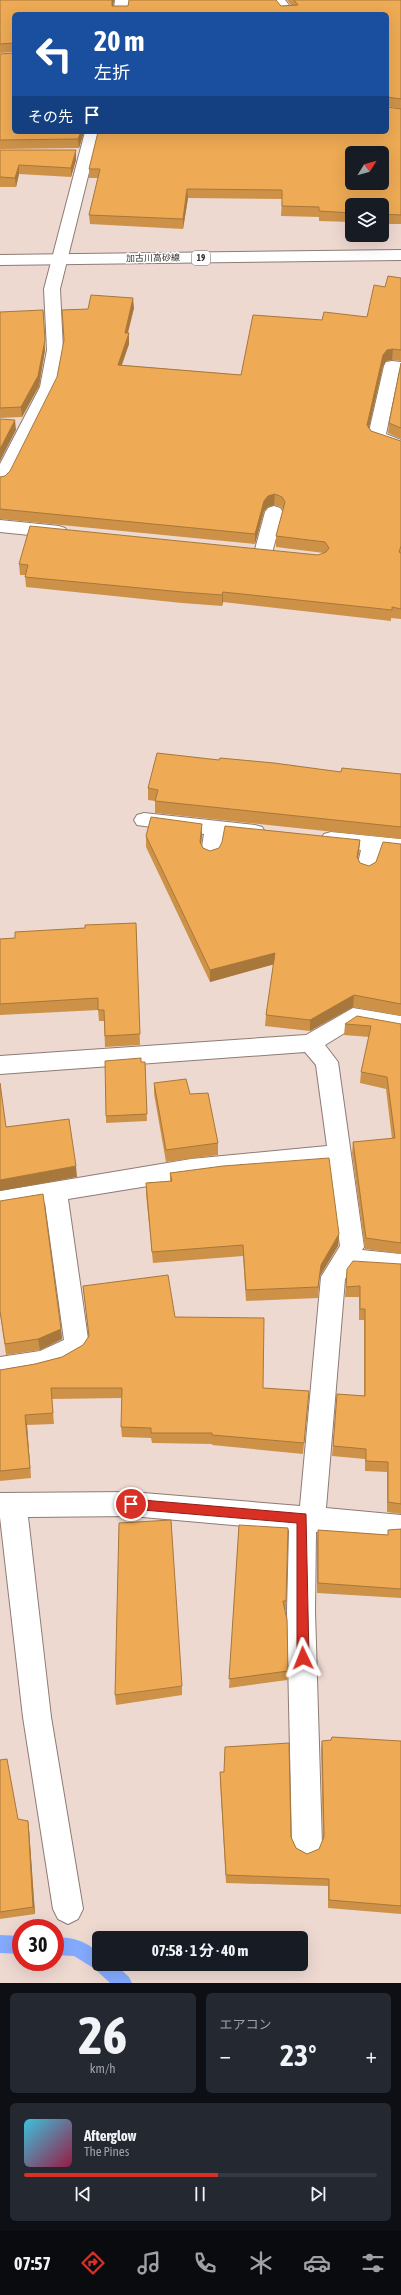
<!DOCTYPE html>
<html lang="ja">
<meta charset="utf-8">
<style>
:root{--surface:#171b24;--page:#242831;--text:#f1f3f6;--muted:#9ea1a6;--line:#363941;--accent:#d93025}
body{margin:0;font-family:"Asap Condensed","Noto Sans JP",sans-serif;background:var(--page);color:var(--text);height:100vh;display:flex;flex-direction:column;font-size:15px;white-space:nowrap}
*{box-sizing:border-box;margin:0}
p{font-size:13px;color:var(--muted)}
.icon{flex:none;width:22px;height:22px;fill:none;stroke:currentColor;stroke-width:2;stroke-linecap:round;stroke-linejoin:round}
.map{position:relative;height:1983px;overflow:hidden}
.sheet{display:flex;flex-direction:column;gap:10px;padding:10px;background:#0d0f14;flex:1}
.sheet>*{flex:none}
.banner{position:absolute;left:12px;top:12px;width:377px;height:122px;border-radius:6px;box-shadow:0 4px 16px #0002;background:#1a4fa0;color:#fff;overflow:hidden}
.needle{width:26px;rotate:53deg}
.fabs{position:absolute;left:345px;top:146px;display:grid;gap:8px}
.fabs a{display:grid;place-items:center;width:44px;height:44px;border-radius:6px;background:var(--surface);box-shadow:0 4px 16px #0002;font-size:20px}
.speed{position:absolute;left:12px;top:1919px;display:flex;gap:8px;font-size:20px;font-weight:700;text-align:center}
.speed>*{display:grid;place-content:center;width:52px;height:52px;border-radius:50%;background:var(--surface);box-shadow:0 4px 16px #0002;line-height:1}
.speed .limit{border:6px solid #d22;background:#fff;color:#111}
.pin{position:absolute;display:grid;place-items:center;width:34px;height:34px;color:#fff;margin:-17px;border:2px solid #fff;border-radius:50%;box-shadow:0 1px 4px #0007}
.me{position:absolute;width:44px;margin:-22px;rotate:358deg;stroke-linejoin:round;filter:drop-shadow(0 0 3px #0008)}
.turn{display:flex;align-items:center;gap:14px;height:84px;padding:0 16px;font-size:18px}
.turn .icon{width:52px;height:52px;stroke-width:2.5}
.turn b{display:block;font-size:28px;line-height:34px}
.then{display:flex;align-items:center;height:38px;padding:0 16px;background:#0003;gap:8px;font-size:15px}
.big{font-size:30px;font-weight:700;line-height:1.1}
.sheet .tile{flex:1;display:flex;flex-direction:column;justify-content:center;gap:6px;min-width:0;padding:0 14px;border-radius:6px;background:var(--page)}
.sheet .dial{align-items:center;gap:0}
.dial b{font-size:52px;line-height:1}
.song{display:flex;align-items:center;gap:12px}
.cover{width:48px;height:48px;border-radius:6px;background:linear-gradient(135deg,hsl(190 70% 55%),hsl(340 70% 35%))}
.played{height:4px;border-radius:2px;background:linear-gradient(90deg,var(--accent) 55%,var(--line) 55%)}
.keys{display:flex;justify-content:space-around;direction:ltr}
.heat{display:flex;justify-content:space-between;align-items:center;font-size:22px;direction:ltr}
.sheet .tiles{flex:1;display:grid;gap:10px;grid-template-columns:1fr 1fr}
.tile:last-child{grid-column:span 2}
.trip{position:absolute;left:92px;top:1931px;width:216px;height:40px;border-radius:6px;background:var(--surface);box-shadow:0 4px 16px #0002;font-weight:700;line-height:40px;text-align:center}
.tabs{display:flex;height:64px;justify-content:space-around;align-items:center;background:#090b0e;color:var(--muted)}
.tabs .icon{width:28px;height:28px}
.tabs .on{color:var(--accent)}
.tabs b{font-size:18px;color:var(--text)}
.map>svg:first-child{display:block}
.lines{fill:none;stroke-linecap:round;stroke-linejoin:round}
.stream{fill:#84abff;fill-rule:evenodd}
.minor-casing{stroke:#8e7b74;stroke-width:2}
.major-casing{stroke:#8e7b74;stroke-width:2}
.minor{fill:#fff;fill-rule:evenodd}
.major{fill:#fff;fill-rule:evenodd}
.wall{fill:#cd9248}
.shaded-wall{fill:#a7773b}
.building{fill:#eeaa54;stroke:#a7773b;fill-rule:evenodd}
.route{fill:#d93025;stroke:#8d1f18}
.labels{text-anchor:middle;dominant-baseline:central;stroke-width:3;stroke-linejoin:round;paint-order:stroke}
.far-street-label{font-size:9px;fill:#342c29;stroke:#fff}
.shield{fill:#fff;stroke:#716b69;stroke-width:1}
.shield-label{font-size:9px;font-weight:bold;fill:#342c29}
</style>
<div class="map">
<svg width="401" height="1983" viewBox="0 0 401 1983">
<rect width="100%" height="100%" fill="#eed9d1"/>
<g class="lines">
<path class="stream" d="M0,1935L21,1936V1954L0,1953Z
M55,1937C76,1938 82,1940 99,1952V1964H115L129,1977L132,1983H110L95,1969L74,1956L55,1955Z"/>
<defs>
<path id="minor" d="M115,0H129L127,14H113Z
M271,0H285L296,14H282Z
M85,132H99L60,289L63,350L56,387L9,481L6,485L0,486V464L40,387L47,350L44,289Z
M392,361L401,362V372H399L386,434L401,440V451L371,440L368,436L384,366L386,362Z
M274,506L280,508L283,512L272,553L269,557L263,559L257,557L254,553L265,512L268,508Z
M0,520L59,526L65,528L68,532L65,536L59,538L0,532Z
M144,813L255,825L262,827L265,832L262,837L255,839L224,836L221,853L218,858L211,861L204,858L201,853L204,834L137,825L134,820L137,815Z
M331,832L401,839V855L381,852L374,873L367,876L360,873L357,868L361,850L324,844L321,839L324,834Z
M353,1008L401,1016V1034L356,1026L325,1045L338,1062L364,1247L362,1250L401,1254V1274L351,1270L345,1279L326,1508L401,1515V1539L316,1532L315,1611L322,1845L317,1855L307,1860L297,1855L292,1845L287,1611L289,1530L131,1516L28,1517L51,1717L83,1909L78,1919L68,1924L58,1919L53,1909L23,1717L0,1517V1493L131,1492L300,1506L321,1277L340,1246L329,1165L191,1179L68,1199L89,1346C78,1369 24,1376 0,1379V1357L40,1351L64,1340L45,1203L0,1211V1191L191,1159L327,1146L316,1065L305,1052L0,1074V1056L306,1035Z"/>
<path id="major" d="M401,250V260L0,265V255Z"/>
</defs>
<use href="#minor" class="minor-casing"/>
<use href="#major" class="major-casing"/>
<use href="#minor" class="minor"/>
<use href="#major" class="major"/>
</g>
<path class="wall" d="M0,0H114L113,6H281L291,5L287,0H401V109L387,106V14H14V52L0,53Z
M0,54L14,132H84L79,148L0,149Z
M401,109V224H382V205H352V222L319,221V217L281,216L282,199L188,198L183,229L90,224L89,215L98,178H89V169Z
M0,150L76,160L71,177L19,174L16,187H0Z
M401,278V361L392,360L386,361L383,366L369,427L371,431L401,441V619L391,618V621L223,602L222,606L182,603L26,587L25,575H20L19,564L318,555L324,553L276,547V536L283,510L281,507L274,505L268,507L264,511L255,544L0,519V477L5,476L10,471L134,308L128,333H129V344L122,365L241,375L322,320L367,317L385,287Z
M0,312L45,350L39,386L22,417L0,418Z
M401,363V439L388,433L389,423Z
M219,760L341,772L401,774V839L155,813V801L148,800V788Z
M202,835L201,844L203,848L210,851L360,840L359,851L358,859L360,863L369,866L376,862L401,844V1016L353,1007L310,1031L265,1026L266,1015L274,964L210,982L146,847V836Z
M136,923L140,1045L105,1047L104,1021H99L98,1010L0,1015V939L15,938L85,928Z
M345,1024H401V1254L365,1249L352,1153L353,1142L392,1139L386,1089L360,1083L361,1072L369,1037L344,1035Z
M141,1062H145L147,1121L106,1123V1116Z
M154,1083L190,1094L218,1143V1155L166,1162L154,1094Z
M170,1173L339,1234L338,1246L320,1276L318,1298L246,1301L243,1256L153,1263L146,1194V1183L170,1181Z
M401,1264V1514L387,1512V1472L365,1471V1459L332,1456L337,1394L364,1396V1320H359V1297H345L347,1269Z
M83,1286L175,1317L263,1388L309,1391L303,1454L212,1445V1444L152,1443L151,1438L122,1437L121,1427L122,1398L52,1399L54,1424L27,1425L31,1478L0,1481V1370L35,1364L62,1357L83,1345L89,1337Z
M0,1312L61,1329L62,1339L40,1350L6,1355Z
M239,1525L286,1601V1610H285L288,1671L287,1680L229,1688Z
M401,1529V1598L317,1593V1540L318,1530L388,1535V1530Z
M182,1686V1695L116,1705L115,1695Z
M322,1741H401V1914L328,1908V1886L226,1883L220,1780V1772L291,1837L296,1848L307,1854L319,1849L323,1839L321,1749Z
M0,1760L18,1819L28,1821L29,1829L35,1914L0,1919Z"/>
<path class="shaded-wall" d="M112,0H114L112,14Z
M81,132H84L79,148L78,139Z
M76,150V160L71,177V168Z
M19,165V174L16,187L15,178Z
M187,189L188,198L183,229V219Z
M133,298L134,308L125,343V333Z
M43,310L45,350L39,386L22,417L21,407Z
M129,333V344L118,375V365Z
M393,349L392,360L386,361L383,366L367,436V425L383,355L387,350Z
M15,420L16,430L0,461V449Z
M275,494L274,505L268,507L264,511L255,544V534L264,501L268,496Z
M223,592V602L222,606V595Z
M202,824V835L200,854V842Z
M360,840L359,851L356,869L357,857Z
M275,953V964L210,982V970Z
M354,995L353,1007L310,1031V1020Z
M76,1166L77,1177L0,1191V1180Z
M339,1234L338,1246L320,1276L318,1298L321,1265Z
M61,1329L62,1339L40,1350L38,1339Z
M25,1415L27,1425L31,1478L30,1468Z
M28,1821L29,1829L35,1914L33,1907Z"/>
<path class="building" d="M0,0H112V6H128L129,0H276L281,6L298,5L294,0H401V99L387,97V14H14V43L0,44Z
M14,53V132H81L78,139L0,140V54Z
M387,107L401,109V215L382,214V205H352V213L319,211V207L282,206V190L187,189L183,219L89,215L100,169H89L98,132H387ZM352,153H382V183H352Z
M0,150H76L71,168L19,165L15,178L0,177Z
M388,276L401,278V350L393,349L387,350L383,355L367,425L371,431L401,441V546L399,552L401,553V609L392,607V610L223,592L222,595L182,592L25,577L28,565L19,564L30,526L318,555L326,552L329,548L325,542L276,536L285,502L282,497L275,494L268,496L264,501L255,534L0,509V477L5,476L10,471L57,377L64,340L62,310L88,309L91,295L133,298L125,333H129L118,365L241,375L253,315L322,320L324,312L367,317L374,285L385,287Z
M43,310L45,340L38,376L21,407L0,408V312Z
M401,363V428L389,423Z
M0,419L15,420L0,449Z
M157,753L219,760L220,758L274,763L341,772L342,768L401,774V827L155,801L158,790L148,788Z
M151,817L202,824L200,842L203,848L210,851L219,848L222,842L225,826L360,840L357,857L360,863L369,866L376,862L383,842L401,844V1004L354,995L310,1020L266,1015L275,953L210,970L146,836Z
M136,923L140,1034L105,1036L104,1010H98V998L0,1004V939L15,938V932L85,928V925Z
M357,1016L401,1024V1243L366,1238L353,1142L395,1138L387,1077L361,1072L371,1026L345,1024Z
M141,1058V1062H145L147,1114L106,1116L105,1061Z
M186,1079L190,1094L208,1093L218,1143L166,1150L154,1083Z
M0,1083L6,1127L69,1119L76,1166L0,1180Z
M329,1158L339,1234L321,1265L318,1287L246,1290L243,1245L152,1252L146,1183L172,1181L170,1173L223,1166Z
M43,1194L61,1329L38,1339L5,1344L0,1311V1201Z
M353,1261L401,1264V1504L388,1502V1462L366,1461V1449L333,1446L337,1394L365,1396V1309H360V1286L346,1287L347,1269Z
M168,1275L175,1317L264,1318L263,1388L309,1391L304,1443L212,1435V1433H151V1428L121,1427L122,1388H51L53,1413L25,1415L30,1468L0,1471V1370L35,1364L62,1357L83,1345L89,1336L83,1286Z
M171,1520L182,1686L115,1695L119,1523Z
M239,1525L288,1528L286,1601H283L287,1620L288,1671L229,1679Z
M401,1529V1589L318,1583V1530L388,1535V1530Z
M332,1737L401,1741V1906L329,1900V1879L226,1875L220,1772H224L225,1747L289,1743L291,1837L296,1848L307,1854L319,1849L324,1837L322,1741L331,1740Z
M7,1759L18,1819L28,1821L33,1907L0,1912V1760Z"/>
<path class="route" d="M131,1499L306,1514L309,1658L307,1662H299L297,1658V1523L131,1509L126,1504Z"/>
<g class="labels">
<g class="far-street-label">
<text transform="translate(153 258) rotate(-1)">加古川高砂線</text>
</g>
<rect class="shield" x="192" y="251" width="18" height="14" rx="3"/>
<g class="shield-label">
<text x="201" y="258">19</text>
</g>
</g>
</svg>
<div class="fabs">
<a><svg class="needle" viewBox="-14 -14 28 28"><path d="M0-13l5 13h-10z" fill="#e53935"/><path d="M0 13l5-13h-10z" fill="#9ea1a6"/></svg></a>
<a><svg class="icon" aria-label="layers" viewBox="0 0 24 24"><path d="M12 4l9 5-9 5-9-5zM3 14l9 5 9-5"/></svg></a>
</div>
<div class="speed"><div class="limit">30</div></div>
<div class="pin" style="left:131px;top:1504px;background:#d93025"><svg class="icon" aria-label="arrive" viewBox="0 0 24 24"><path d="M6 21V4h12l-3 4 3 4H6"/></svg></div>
<svg class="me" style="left:303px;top:1658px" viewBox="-20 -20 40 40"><path d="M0-17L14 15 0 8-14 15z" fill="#d93025" stroke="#fff" stroke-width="4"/></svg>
<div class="trip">07:58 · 1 分 · 40 m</div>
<div class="banner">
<div class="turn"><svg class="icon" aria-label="left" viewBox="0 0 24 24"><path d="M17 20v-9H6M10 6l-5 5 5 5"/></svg><div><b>20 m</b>左折</div></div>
<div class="then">その先<svg class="icon" aria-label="arrive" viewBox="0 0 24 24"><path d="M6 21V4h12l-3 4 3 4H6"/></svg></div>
</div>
</div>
<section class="sheet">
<div class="tiles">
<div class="tile dial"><b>26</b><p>km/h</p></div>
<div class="tile"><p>エアコン</p>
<div class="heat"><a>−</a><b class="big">23°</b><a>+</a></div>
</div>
<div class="tile">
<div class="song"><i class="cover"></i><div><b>Afterglow</b><p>The Pines</p></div></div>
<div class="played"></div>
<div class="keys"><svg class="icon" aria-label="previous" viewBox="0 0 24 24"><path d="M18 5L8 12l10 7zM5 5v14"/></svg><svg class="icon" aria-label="pause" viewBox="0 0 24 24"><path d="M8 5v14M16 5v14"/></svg><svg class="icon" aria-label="next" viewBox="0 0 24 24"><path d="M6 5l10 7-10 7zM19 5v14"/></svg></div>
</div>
</div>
</section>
<nav class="tabs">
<b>07:57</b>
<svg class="icon on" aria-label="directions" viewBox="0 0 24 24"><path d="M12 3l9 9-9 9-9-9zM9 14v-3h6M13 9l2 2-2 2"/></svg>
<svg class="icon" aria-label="music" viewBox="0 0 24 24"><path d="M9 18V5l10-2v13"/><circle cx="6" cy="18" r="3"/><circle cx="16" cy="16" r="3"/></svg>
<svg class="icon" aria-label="phone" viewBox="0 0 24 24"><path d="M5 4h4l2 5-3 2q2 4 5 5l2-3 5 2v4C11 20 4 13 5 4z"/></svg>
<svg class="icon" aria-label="climate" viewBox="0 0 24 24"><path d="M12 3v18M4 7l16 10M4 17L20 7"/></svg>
<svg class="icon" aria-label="car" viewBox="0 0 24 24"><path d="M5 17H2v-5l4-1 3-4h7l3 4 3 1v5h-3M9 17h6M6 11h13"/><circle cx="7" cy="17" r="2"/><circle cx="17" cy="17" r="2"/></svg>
<svg class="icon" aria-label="filters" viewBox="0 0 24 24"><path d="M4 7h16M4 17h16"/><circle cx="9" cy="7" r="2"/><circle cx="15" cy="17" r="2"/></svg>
</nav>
